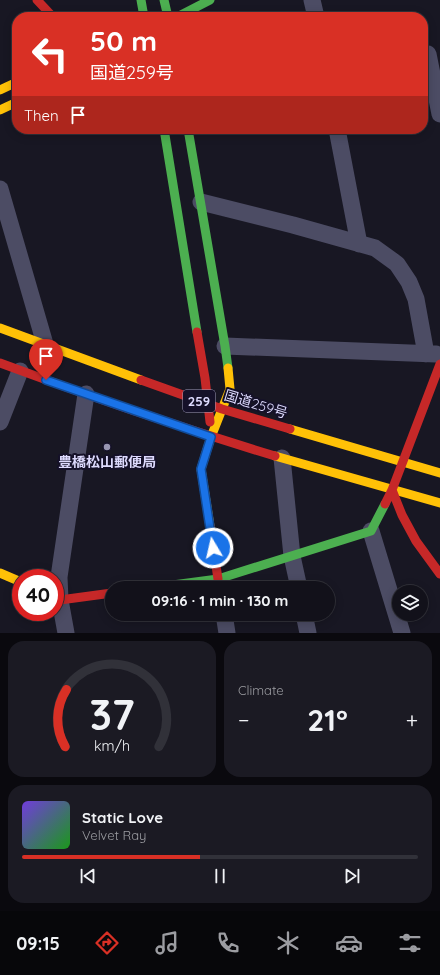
<!DOCTYPE html>
<meta charset="utf-8">
<style>
:root{--surface:#12111a;--page:#1b1a23;--text:#f1f3f6;--muted:#9c9da2;--line:#313139;--accent:#d93025}
body{margin:0;font-family:Quicksand,"Noto Sans JP",sans-serif;background:var(--page);color:var(--text);height:100vh;display:flex;flex-direction:column;font-size:15px;white-space:nowrap}
*{box-sizing:border-box;margin:0}
p{font-size:13px;color:var(--muted)}
.icon{flex:none;width:22px;height:22px;fill:none;stroke:currentColor;stroke-width:2;stroke-linecap:round;stroke-linejoin:round}
.map{position:relative;height:633px;overflow:hidden}
.details{display:flex;flex-direction:column;gap:8px;padding:8px;background:#0a090e;flex:1}
.details>*{flex:none}
.guide{position:absolute;left:12px;top:12px;width:416px;height:122px;border-radius:16px;box-shadow:0 2px 10px #0003,0 0 0 1px var(--line);background:#d93025;color:#fff;overflow:hidden}
.fabs{position:absolute;left:392px;top:585px;display:grid;gap:8px}
.fabs a{display:grid;place-items:center;width:36px;height:36px;border-radius:50%;background:var(--surface);box-shadow:0 2px 10px #0003,0 0 0 1px var(--line);font-size:20px}
.speed{position:absolute;left:12px;top:569px;display:flex;gap:8px;font-size:20px;font-weight:700;text-align:center}
.speed>*{display:grid;place-content:center;width:52px;height:52px;border-radius:50%;background:var(--surface);box-shadow:0 2px 10px #0003,0 0 0 1px var(--line);line-height:1}
.speed .limit{border:6px solid #d22;background:#fff;color:#111}
.pin{position:absolute;display:grid;place-items:center;width:34px;height:34px;color:#fff;margin:-41px -17px;border-radius:50% 50% 50% 0;rotate:-45deg;box-shadow:0 0 4px #0007}
.pin .icon{rotate:45deg}
.me{position:absolute;width:44px;margin:-22px;rotate:351deg;stroke-linejoin:round;filter:drop-shadow(0 0 3px #0008)}
.turn{display:flex;align-items:center;gap:14px;height:84px;padding:0 12px;font-size:18px}
.turn .icon{width:52px;height:52px;stroke-width:2.5}
.turn b{display:block;font-size:28px;line-height:34px}
.then{display:flex;align-items:center;height:38px;padding:0 12px;background:#0003;gap:8px;font-size:15px}
.big{font-size:30px;font-weight:700;line-height:1.1}
.details .card{flex:1;display:flex;flex-direction:column;justify-content:center;gap:6px;min-width:0;padding:0 14px;border-radius:16px;background:var(--page)}
.details .dial{align-items:center;gap:0}
.dial svg{height:104px;overflow:visible;fill:none;stroke:var(--line);stroke-width:7;stroke-linecap:round;text-anchor:middle}
.dial text{fill:var(--text);stroke:none}
.song{display:flex;align-items:center;gap:12px}
.cover{width:48px;height:48px;border-radius:6px;background:linear-gradient(135deg,hsl(260 70% 55%),hsl(120 70% 35%))}
.played{height:4px;border-radius:2px;background:linear-gradient(90deg,var(--accent) 45%,var(--line) 45%)}
.keys{display:flex;justify-content:space-around;direction:ltr}
.heat{display:flex;justify-content:space-between;align-items:center;font-size:22px;direction:ltr}
.details .tiles{flex:1;display:grid;gap:8px;grid-template-columns:1fr 1fr}
.card:last-child{grid-column:span 2}
.trip{position:absolute;left:105px;top:581px;width:230px;height:40px;border-radius:20px;background:var(--surface);box-shadow:0 2px 10px #0003,0 0 0 1px var(--line);font-weight:700;line-height:40px;text-align:center}
.tabs{display:flex;height:64px;justify-content:space-around;align-items:center;background:#07070a;color:var(--muted)}
.tabs .icon{width:28px;height:28px}
.tabs .active{color:var(--accent)}
.tabs b{font-size:18px;color:var(--text)}
.map>svg:first-child{display:block}
.lines{fill:none;stroke-linecap:round;stroke-linejoin:round}
.street{stroke:#4c4c64;stroke-width:17}
.fast{stroke:#4caf50;stroke-width:9}
.slow{stroke:#ffc107;stroke-width:9}
.jam{stroke:#c62828;stroke-width:9}
.route-casing{stroke:#114b97;stroke-width:10}
.route{stroke:#1a73e8;stroke-width:7}
.poi-dot{fill:#9896b1;stroke:#151129;stroke-width:1.5}
.labels{text-anchor:middle;dominant-baseline:central;stroke-width:4;stroke-linejoin:round;paint-order:stroke}
.shield{fill:#151129;stroke:#a19ebe;stroke-width:1}
.shield-label{font-size:13px;font-weight:bold;fill:#dddafe}
.street-label{font-size:14px;fill:#dddafe;stroke:#151129}
.poi-label{font-size:14px;font-weight:bold;fill:#dddafe;stroke:#151129}
</style>
<div class="map">
<svg width="440" height="633" viewBox="0 0 440 633">
<rect width="100%" height="100%" fill="#181723"/>
<g class="lines">
<path class="street" d="M312,0L316,17
M428,54L440,114
M337,129L359,244
M0,189L45,344
M201,202L293,225L375,248L397,264L409,282L416,299L426,354
M225,346L436,354
M0,422L20,371
M282,458L292,556L299,588
M371,531L402,633
M224,614L227,633
M304,614L308,633
M66,633L60,600L59,577L86,394"/>
<path class="fast" d="M141,0L144,17
M164,0L168,17
M177,17L210,0
M164,129L197,332
M188,129L225,346L228,368
M150,588L218,579L371,531L385,504"/>
<path class="slow" d="M0,90L17,82
M0,110L17,102
M0,328L141,380
M290,429L440,473
M275,456L440,503
M210,526L201,469L211,437L230,389L228,368
M0,573L21,582"/>
<path class="jam" d="M37,0L53,17
M197,332L205,378L210,422
M0,363C91,397 182,428 275,456
M141,380L222,409L290,429
M392,490L402,515L416,541L440,574
M385,504L392,490L440,364
M210,526L218,579
M55,598L60,600L112,593"/>
</g>
<g class="lines">
<defs>
<path id="route" d="M46,380L211,437L201,469L213,548"/>
</defs>
<use href="#route" class="route-casing"/>
<use href="#route" class="route"/>
</g>
<circle class="poi-dot" cx="107" cy="447" r="4"/>
<g class="labels">
<rect class="shield" x="183" y="390" width="32" height="22" rx="3"/>
<g class="shield-label">
<text x="199" y="401">259</text>
</g>
<g class="street-label">
<text transform="translate(256 404) rotate(17)">国道259号</text>
</g>
<g class="poi-label">
<text x="107" y="462">豊橋松山郵便局</text>
</g>
</g>
</svg>
<div class="fabs">
<a><svg class="icon" aria-label="layers" viewBox="0 0 24 24"><path d="M12 4l9 5-9 5-9-5zM3 14l9 5 9-5"/></svg></a>
</div>
<div class="speed"><div class="limit">40</div></div>
<div class="pin" style="left:46px;top:380px;background:#d93025"><svg class="icon" aria-label="arrive" viewBox="0 0 24 24"><path d="M6 21V4h12l-3 4 3 4H6"/></svg></div>
<svg class="me" style="left:213px;top:548px" viewBox="-20 -20 40 40"><circle r="17" fill="#1a73e8" stroke="#fff" stroke-width="3"/><path d="M0-11L8 9 0 5-8 9z" fill="#fff"/></svg>
<div class="trip">09:16 · 1 min · 130 m</div>
<div class="guide">
<div class="turn"><svg class="icon" aria-label="left" viewBox="0 0 24 24"><path d="M17 20v-9H6M10 6l-5 5 5 5"/></svg><div><b>50 m</b>国道259号</div></div>
<div class="then">Then<svg class="icon" aria-label="arrive" viewBox="0 0 24 24"><path d="M6 21V4h12l-3 4 3 4H6"/></svg></div>
</div>
</div>
<section class="details">
<div class="tiles">
<div class="card dial"><svg viewBox="0 0 100 80">
<path d="M14 69A42 42 0 1 1 86 69"/>
<path d="M14 69A42 42 0 0 1 15 25" stroke="#d93025"/>
<text x="50" y="56" font-size="32" font-weight="700">37</text>
<text x="50" y="72" font-size="11">km/h</text>
</svg></div>
<div class="card"><p>Climate</p>
<div class="heat"><a>−</a><b class="big">21°</b><a>+</a></div>
</div>
<div class="card">
<div class="song"><i class="cover"></i><div><b>Static Love</b><p>Velvet Ray</p></div></div>
<div class="played"></div>
<div class="keys"><svg class="icon" aria-label="previous" viewBox="0 0 24 24"><path d="M18 5L8 12l10 7zM5 5v14"/></svg><svg class="icon" aria-label="pause" viewBox="0 0 24 24"><path d="M8 5v14M16 5v14"/></svg><svg class="icon" aria-label="next" viewBox="0 0 24 24"><path d="M6 5l10 7-10 7zM19 5v14"/></svg></div>
</div>
</div>
</section>
<nav class="tabs">
<b>09:15</b>
<svg class="icon active" aria-label="directions" viewBox="0 0 24 24"><path d="M12 3l9 9-9 9-9-9zM9 14v-3h6M13 9l2 2-2 2"/></svg>
<svg class="icon" aria-label="music" viewBox="0 0 24 24"><path d="M9 18V5l10-2v13"/><circle cx="6" cy="18" r="3"/><circle cx="16" cy="16" r="3"/></svg>
<svg class="icon" aria-label="phone" viewBox="0 0 24 24"><path d="M5 4h4l2 5-3 2q2 4 5 5l2-3 5 2v4C11 20 4 13 5 4z"/></svg>
<svg class="icon" aria-label="climate" viewBox="0 0 24 24"><path d="M12 3v18M4 7l16 10M4 17L20 7"/></svg>
<svg class="icon" aria-label="car" viewBox="0 0 24 24"><path d="M5 17H2v-5l4-1 3-4h7l3 4 3 1v5h-3M9 17h6M6 11h13"/><circle cx="7" cy="17" r="2"/><circle cx="17" cy="17" r="2"/></svg>
<svg class="icon" aria-label="filters" viewBox="0 0 24 24"><path d="M4 7h16M4 17h16"/><circle cx="9" cy="7" r="2"/><circle cx="15" cy="17" r="2"/></svg>
</nav>
